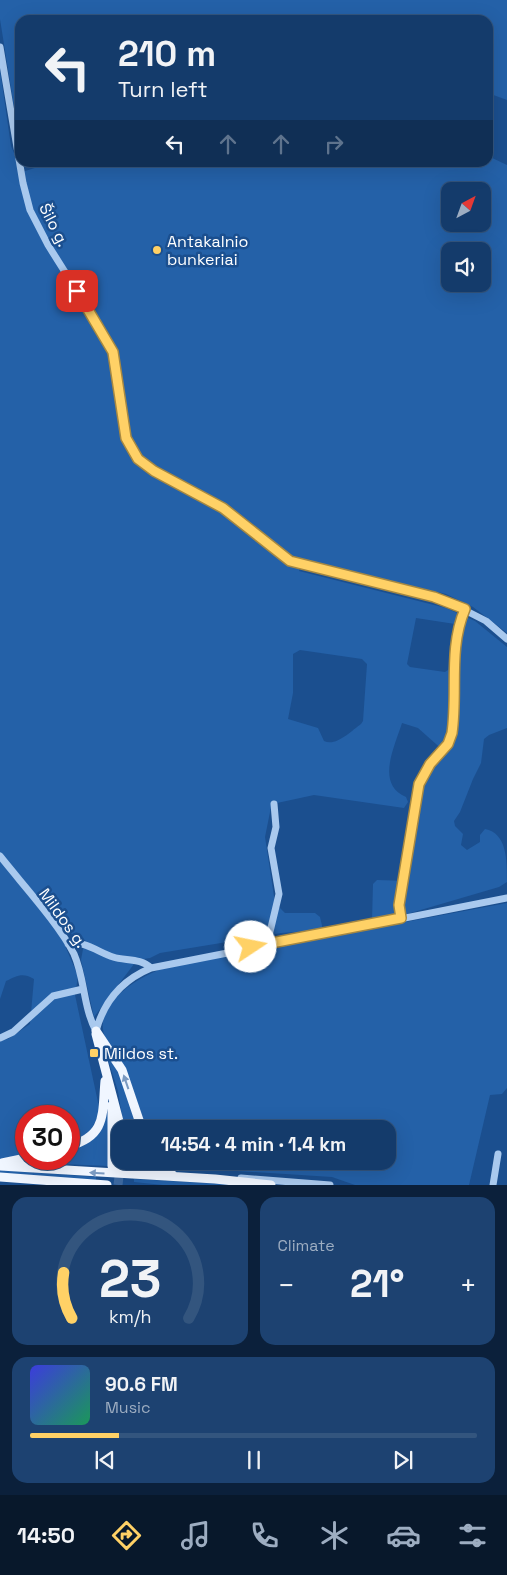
<!DOCTYPE html>
<meta charset="utf-8">
<style>
:root{--surface:#143b6b;--page:#1d4271;--text:#f1f3f6;--muted:#9dadc1;--line:#33557e;--accent:#ffd166}
body{margin:0;font-family:"Space Grotesk",sans-serif;background:var(--page);color:var(--text);height:100vh;display:flex;flex-direction:column;font-size:19px;white-space:nowrap}
*{box-sizing:border-box;margin:0}
p{font-size:16px;color:var(--muted)}
.icon{flex:none;width:28px;height:28px;fill:none;stroke:currentColor;stroke-width:2;stroke-linecap:round;stroke-linejoin:round}
.map{position:relative;height:1185px;overflow:hidden}
.sheet{display:flex;flex-direction:column;gap:12px;padding:12px;background:#0b203b;flex:1}
.sheet>*{flex:none}
.banner{position:absolute;left:15px;top:15px;width:478px;height:152px;border-radius:15px;box-shadow:0 5px 20px #0002,0 0 0 1px var(--line);background:#143b6b;color:var(--text);overflow:hidden}
.needle{width:32px;rotate:41deg}
.tools{position:absolute;left:441px;top:182px;display:grid;gap:10px}
.tools a{display:grid;place-items:center;width:50px;height:50px;border-radius:10px;background:var(--surface);box-shadow:0 5px 20px #0002,0 0 0 1px var(--line);font-size:25px}
.speed{position:absolute;left:15px;top:1105px;display:flex;gap:10px;font-size:25px;font-weight:700;text-align:center}
.speed>*{display:grid;place-content:center;width:65px;height:65px;border-radius:50%;background:var(--surface);box-shadow:0 5px 20px #0002,0 0 0 1px var(--line);line-height:1}
.speed .limit{border:8px solid #d22;background:#fff;color:#111}
.pin{position:absolute;display:grid;place-items:center;width:42px;height:42px;color:#fff;margin:-21px;border-radius:10px;box-shadow:0 2px 8px #0006}
.me{position:absolute;width:55px;margin:-28px;rotate:79deg;stroke-linejoin:round;filter:drop-shadow(0 0 4px #0008)}
.turn{display:flex;align-items:center;gap:18px;height:105px;padding:0 20px;font-size:22px}
.turn .icon{width:65px;height:65px;stroke-width:2.5}
.turn b{display:block;font-size:35px;line-height:42px}
.lanes{display:flex;align-items:center;height:48px;padding:0 20px;background:#0003;justify-content:center;gap:25px;direction:ltr}
.lanes .off{opacity:.35}
.big{font-size:38px;font-weight:800;line-height:1.1}
.sheet .tile{flex:1;display:flex;flex-direction:column;justify-content:center;gap:8px;min-width:0;padding:0 18px;border-radius:15px;background:var(--page)}
.sheet .dial{align-items:center;gap:0}
.dial svg{height:130px;overflow:visible;fill:none;stroke:var(--line);stroke-width:7;stroke-linecap:round;text-anchor:middle}
.dial text{fill:var(--text);stroke:none}
.song{display:flex;align-items:center;gap:15px}
.cover{width:60px;height:60px;border-radius:8px;background:linear-gradient(135deg,hsl(240 70% 55%),hsl(150 70% 35%))}
.played{height:5px;border-radius:2px;background:linear-gradient(90deg,var(--accent) 20%,var(--line) 20%)}
.keys{display:flex;justify-content:space-around;direction:ltr}
.heat{display:flex;justify-content:space-between;align-items:center;font-size:28px;direction:ltr}
.sheet .tiles{flex:1;display:grid;gap:12px;grid-template-columns:1fr 1fr}
.tile:last-child{grid-column:span 2}
.trip{position:absolute;left:111px;top:1120px;width:285px;height:50px;border-radius:15px;background:var(--surface);box-shadow:0 5px 20px #0002,0 0 0 1px var(--line);font-weight:800;line-height:50px;text-align:center}
.tab-bar{display:flex;height:80px;justify-content:space-around;align-items:center;background:#08182b;color:var(--muted)}
.tab-bar .icon{width:35px;height:35px}
.tab-bar .active{color:var(--accent)}
.tab-bar b{font-size:22px;color:var(--text)}
.map>svg:first-child{display:block}
.green{fill:#2461a8;fill-rule:evenodd}
.lines{fill:none;stroke-linecap:round;stroke-linejoin:round}
.major-tunnel{stroke:#3d69a0;stroke-width:9;stroke-dasharray:9 4.5;stroke-linecap:butt}
.minor{stroke:#a9c9ee;stroke-width:7}
.major{stroke:#f0f6ff;stroke-width:9}
.oneway{fill:#7b9ac1}
.route-casing{stroke:#a68842;stroke-width:12}
.route{stroke:#ffd166;stroke-width:9}
.poi-dot{fill:#ffd166;stroke:#1b4f8f;stroke-width:2}
.labels{text-anchor:middle;dominant-baseline:central;stroke-width:5;stroke-linejoin:round;paint-order:stroke}
.street-label{font-size:16px;fill:#fff;stroke:#1b4f8f}
.poi-label{font-size:16px;fill:#fff;stroke:#1b4f8f;text-anchor:start}
</style>
<div class="map">
<svg width="507" height="1185" viewBox="0 0 507 1185">
<rect width="100%" height="100%" fill="#1b4f8f"/>
<path class="green" d="M0,0H507V100L488,93V20H20V145L0,19Z
M0,70L11,146L22,172L38,167L36,163L23,166V162H488V156L507,165V633L473,607L446,594L313,563L302,559L299,571L446,608L475,621L507,647V728L489,735L484,739L481,763L473,779L460,812L454,821L455,826L463,834L461,845L467,850L480,842V835L485,829C507,833 507,860 507,882L499,887L407,914L372,921L373,884L377,880L408,881L422,786L431,768L445,752L418,728L402,723C395,746 375,784 406,797L408,802L404,808L314,795L277,803L271,807L265,837L275,903L285,913H315L320,917L323,930L281,933L160,953L150,958L137,960L94,1017L81,960L83,949L87,945L86,941L69,933L65,936L63,941L78,976L75,995L99,1107C98,1132 89,1133 69,1144V1116H26V1155L0,1160V1040L8,1039L30,1024L34,979C22,972 17,976 6,981L0,999ZM450,191H482V224H450ZM450,251H482V284H450ZM416,618L455,624L448,670L445,672L410,667L407,664ZM300,650L362,659L367,664L363,721L361,724C351,731 336,747 324,741L318,728L288,719L293,693V654Z
M507,903V1088L502,1094L490,1095L469,1185H355L332,1177L176,1167L161,1161H388V1129H146C141,1113 136,1096 129,1081C121,1065 105,1047 103,1029C99,998 145,974 169,966Z
M103,1044L116,1064L140,1129H124L118,1091Z
M106,1100L109,1127L108,1166L15,1162L29,1159H69V1148L85,1142Z
M124,1161H151L159,1171L124,1167Z
M0,1170L96,1177V1181L0,1174Z
M134,1179L245,1185H163L134,1182Z"/>
<g class="lines">
<path class="major-tunnel" d="M118,1185L120,1168"/>
<path class="minor" d="M0,47L23,183L30,210L48,245L92,315L113,352L126,439L138,459L154,471L223,508L290,561L447,601L486,621L507,639
M0,856C22,884 59,924 74,954C85,979 83,1007 96,1031
M401,918L399,905L419,784L429,764L448,744L453,733C458,692 448,649 465,609
M270,943L269,936L279,894L271,848L276,827L274,804
M68,944C81,939 100,953 113,957C125,961 141,958 151,968
M96,1031C104,1001 122,980 151,968L507,898
M0,1038L13,1032L53,996L83,989
M241,1178L330,1185
M493,1185L498,1154"/>
<path class="major" d="M96,1031L122,1070L142,1129
M96,1034L121,1129
M112,1105V1166
M69,1146C107,1136 102,1114 105,1081
M153,1161L158,1168L173,1175
M2,1163L26,1158
M0,1166L215,1179L271,1185
M120,1167V1161
M0,1177L107,1185"/>
</g>
<defs><path id="oneway-solid" d="M-6-.8H1V-3.2L6.5 0L1 3.2V.8H-6Z" transform="scale(1.25)"/></defs>
<g class="oneway">
<use href="#oneway-solid" transform="translate(126 1082) rotate(-109)"/>
<use href="#oneway-solid" transform="translate(97 1173) rotate(-177)"/>
</g>
<g class="lines">
<defs>
<path id="route" d="M77,291L113,352L126,438L138,459L154,471L223,508L290,561L434,597L465,609C448,649 458,691 452,733L448,744L430,764L419,784L399,905L401,918L251,947"/>
</defs>
<use href="#route" class="route-casing"/>
<use href="#route" class="route"/>
</g>
<g class="poi-dot">
<circle cx="157" cy="250" r="5"/>
<rect x="89" y="1048" width="10" height="10" rx="2.5"/>
</g>
<g class="labels">
<g class="street-label">
<text transform="translate(54 225) rotate(63)">Šilo g.</text>
<text transform="translate(63 918) rotate(54)">Mildos g.</text>
</g>
<g class="poi-label">
<text x="167" y="241">Antakalnio<tspan x="167" dy="18">bunkeriai</tspan></text>
<text x="104" y="1053">Mildos st.</text>
</g>
</g>
</svg>
<div class="tools">
<a><svg class="needle" viewBox="-14 -14 28 28"><path d="M0-13l5 13h-10z" fill="#e53935"/><path d="M0 13l5-13h-10z" fill="#9dadc1"/></svg></a>
<a><svg class="icon" aria-label="sound" viewBox="0 0 24 24"><path d="M4 9h4l5-4v14l-5-4H4zM17 9q2 3 0 6"/></svg></a>
</div>
<div class="speed"><div class="limit">30</div></div>
<div class="pin" style="left:77px;top:291px;background:#d93025"><svg class="icon" aria-label="arrive" viewBox="0 0 24 24"><path d="M6 21V4h12l-3 4 3 4H6"/></svg></div>
<svg class="me" style="left:251px;top:947px" viewBox="-20 -20 40 40"><circle r="19" fill="#fff"/><path d="M0-13L10 11 0 6-10 11z" fill="#ffd166"/></svg>
<div class="trip">14:54 · 4 min · 1.4 km</div>
<div class="banner">
<div class="turn"><svg class="icon" aria-label="left" viewBox="0 0 24 24"><path d="M17 20v-9H6M10 6l-5 5 5 5"/></svg><div><b>210 m</b>Turn left</div></div>
<div class="lanes"><svg class="icon" aria-label="left" viewBox="0 0 24 24"><path d="M17 20v-9H6M10 6l-5 5 5 5"/></svg><svg class="icon off" aria-label="ahead" viewBox="0 0 24 24"><path d="M12 20V5M6 11l6-6 6 6"/></svg><svg class="icon off" aria-label="ahead" viewBox="0 0 24 24"><path d="M12 20V5M6 11l6-6 6 6"/></svg><svg class="icon off" aria-label="right" viewBox="0 0 24 24"><path d="M7 20v-9h11M14 6l5 5-5 5"/></svg></div>
</div>
</div>
<section class="sheet">
<div class="tiles">
<div class="tile dial"><svg viewBox="0 0 100 80">
<path d="M14 69A42 42 0 1 1 86 69"/>
<path d="M14 69A42 42 0 0 1 9 41" stroke="#ffd166"/>
<text x="50" y="56" font-size="32" font-weight="700">23</text>
<text x="50" y="72" font-size="11">km/h</text>
</svg></div>
<div class="tile"><p>Climate</p>
<div class="heat"><a>−</a><b class="big">21°</b><a>+</a></div>
</div>
<div class="tile">
<div class="song"><i class="cover"></i><div><b>90.6 FM</b><p>Music</p></div></div>
<div class="played"></div>
<div class="keys"><svg class="icon" aria-label="previous" viewBox="0 0 24 24"><path d="M18 5L8 12l10 7zM5 5v14"/></svg><svg class="icon" aria-label="pause" viewBox="0 0 24 24"><path d="M8 5v14M16 5v14"/></svg><svg class="icon" aria-label="next" viewBox="0 0 24 24"><path d="M6 5l10 7-10 7zM19 5v14"/></svg></div>
</div>
</div>
</section>
<nav class="tab-bar">
<b>14:50</b>
<svg class="icon active" aria-label="directions" viewBox="0 0 24 24"><path d="M12 3l9 9-9 9-9-9zM9 14v-3h6M13 9l2 2-2 2"/></svg>
<svg class="icon" aria-label="music" viewBox="0 0 24 24"><path d="M9 18V5l10-2v13"/><circle cx="6" cy="18" r="3"/><circle cx="16" cy="16" r="3"/></svg>
<svg class="icon" aria-label="phone" viewBox="0 0 24 24"><path d="M5 4h4l2 5-3 2q2 4 5 5l2-3 5 2v4C11 20 4 13 5 4z"/></svg>
<svg class="icon" aria-label="climate" viewBox="0 0 24 24"><path d="M12 3v18M4 7l16 10M4 17L20 7"/></svg>
<svg class="icon" aria-label="car" viewBox="0 0 24 24"><path d="M5 17H2v-5l4-1 3-4h7l3 4 3 1v5h-3M9 17h6M6 11h13"/><circle cx="7" cy="17" r="2"/><circle cx="17" cy="17" r="2"/></svg>
<svg class="icon" aria-label="filters" viewBox="0 0 24 24"><path d="M4 7h16M4 17h16"/><circle cx="9" cy="7" r="2"/><circle cx="15" cy="17" r="2"/></svg>
</nav>
